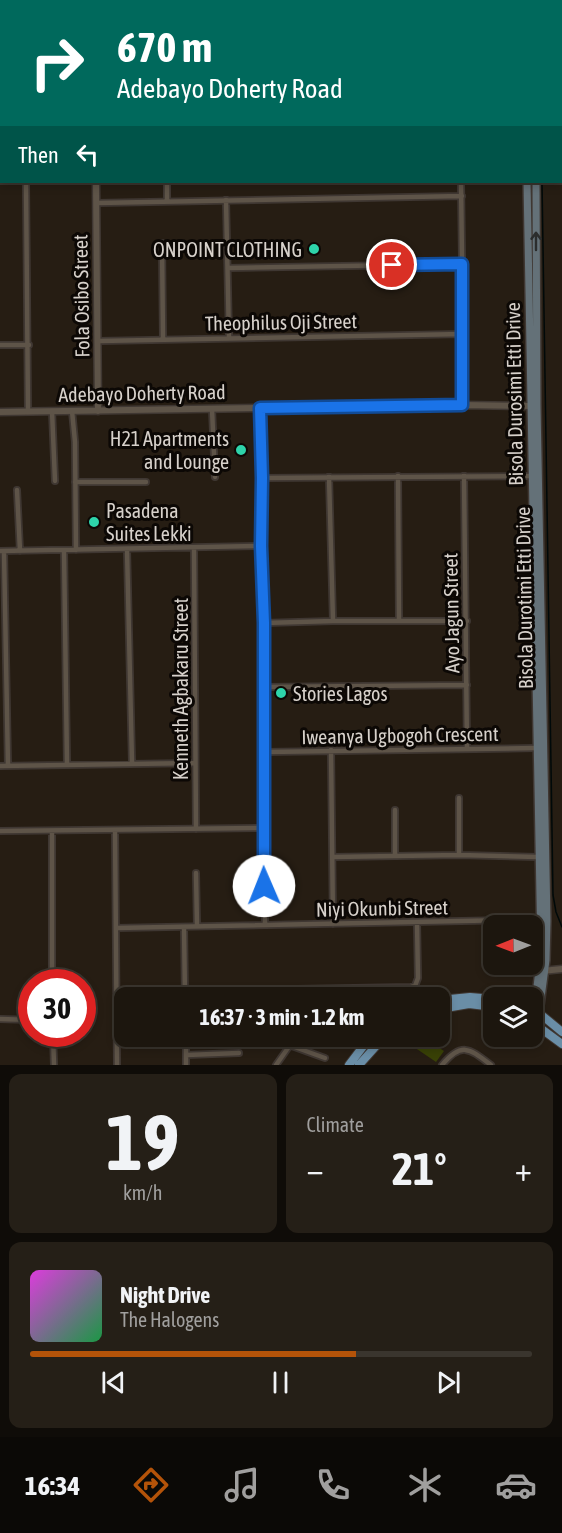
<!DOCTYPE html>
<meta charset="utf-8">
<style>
:root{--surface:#1c160e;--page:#251f17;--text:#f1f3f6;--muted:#a09f9e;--line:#3a352e;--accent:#b45309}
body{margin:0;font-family:"Asap Condensed",sans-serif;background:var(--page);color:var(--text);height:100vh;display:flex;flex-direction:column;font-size:22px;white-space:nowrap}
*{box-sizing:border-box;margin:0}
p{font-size:20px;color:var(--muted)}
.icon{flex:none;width:33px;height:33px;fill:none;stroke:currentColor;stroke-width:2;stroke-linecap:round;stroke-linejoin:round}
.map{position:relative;height:1065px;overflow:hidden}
.panel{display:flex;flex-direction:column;gap:9px;padding:9px;background:#0f0c08;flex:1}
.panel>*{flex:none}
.guide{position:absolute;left:0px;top:0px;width:562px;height:183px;box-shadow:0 3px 9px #0003,0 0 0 2px var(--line);background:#00695c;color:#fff;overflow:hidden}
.needle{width:39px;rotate:269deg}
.tools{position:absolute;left:483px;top:915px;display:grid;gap:12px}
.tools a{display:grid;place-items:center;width:60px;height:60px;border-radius:12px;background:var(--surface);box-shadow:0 3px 9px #0003,0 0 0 2px var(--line);font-size:30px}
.speed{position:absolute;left:18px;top:969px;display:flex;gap:12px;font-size:30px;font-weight:700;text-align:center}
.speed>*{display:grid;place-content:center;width:78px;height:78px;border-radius:50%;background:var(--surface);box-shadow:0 3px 9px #0003,0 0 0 2px var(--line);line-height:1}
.speed .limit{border:9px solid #d22;background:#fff;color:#111}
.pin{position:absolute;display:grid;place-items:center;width:51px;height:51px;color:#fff;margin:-26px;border:3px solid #fff;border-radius:50%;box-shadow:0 2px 6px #0007}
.me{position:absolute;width:66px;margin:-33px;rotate:359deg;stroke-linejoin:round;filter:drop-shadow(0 0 4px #0008)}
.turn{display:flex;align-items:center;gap:21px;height:126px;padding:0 18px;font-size:27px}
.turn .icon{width:78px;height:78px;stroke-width:2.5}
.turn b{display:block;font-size:42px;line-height:51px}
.then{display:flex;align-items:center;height:57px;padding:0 18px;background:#0003;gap:12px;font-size:22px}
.big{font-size:45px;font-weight:700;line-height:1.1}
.panel .card{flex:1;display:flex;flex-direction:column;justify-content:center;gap:9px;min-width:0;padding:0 21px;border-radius:12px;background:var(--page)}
.panel .dial{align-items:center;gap:0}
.dial b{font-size:78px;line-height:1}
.song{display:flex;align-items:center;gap:18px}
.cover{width:72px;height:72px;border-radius:9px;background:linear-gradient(135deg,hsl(300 70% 55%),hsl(140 70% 35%))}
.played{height:6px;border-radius:3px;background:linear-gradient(90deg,var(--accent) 65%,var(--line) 65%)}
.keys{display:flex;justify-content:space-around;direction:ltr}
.heat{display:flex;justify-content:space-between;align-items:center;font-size:33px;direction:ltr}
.panel .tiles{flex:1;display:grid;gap:9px;grid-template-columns:1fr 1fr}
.card:last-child{grid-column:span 2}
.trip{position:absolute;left:114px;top:987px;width:336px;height:60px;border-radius:12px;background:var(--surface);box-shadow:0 3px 9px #0003,0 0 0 2px var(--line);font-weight:700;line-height:60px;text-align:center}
.tab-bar{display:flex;height:96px;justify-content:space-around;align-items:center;background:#0b0906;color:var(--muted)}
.tab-bar .icon{width:42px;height:42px}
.tab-bar .on{color:var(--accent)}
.tab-bar b{font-size:27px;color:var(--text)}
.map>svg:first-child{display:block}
.green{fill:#394106}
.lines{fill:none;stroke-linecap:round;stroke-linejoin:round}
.stream{stroke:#000909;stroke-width:1.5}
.minor-casing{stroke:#3f3732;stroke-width:8}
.tertiary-casing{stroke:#3f3732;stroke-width:9}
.secondary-casing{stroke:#3f3732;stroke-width:10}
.primary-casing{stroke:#3f3732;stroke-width:10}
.minor{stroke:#5e5448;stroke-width:4.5}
.tertiary{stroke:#5e5448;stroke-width:6}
.secondary{stroke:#647178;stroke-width:7}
.primary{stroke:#6a8ea7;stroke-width:8}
.oneway{stroke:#2b2d2d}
.route-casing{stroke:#114b97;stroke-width:15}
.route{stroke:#1a73e8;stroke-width:10}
.poi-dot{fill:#2ed4aa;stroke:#0c0805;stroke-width:2}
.labels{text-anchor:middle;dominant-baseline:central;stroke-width:6;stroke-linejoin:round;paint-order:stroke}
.poi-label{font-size:20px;fill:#d7d1cb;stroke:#0c0805;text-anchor:end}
.street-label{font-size:20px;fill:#d7d1cb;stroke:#0c0805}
</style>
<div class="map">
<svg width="562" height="1065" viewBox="0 0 562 1065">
<rect width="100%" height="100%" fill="#261d13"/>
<path class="green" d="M421,1036L444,1051L436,1062L414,1047Z"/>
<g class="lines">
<path class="stream" d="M539,0V2
M542,182L553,895L556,912L562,927"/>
<defs>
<path id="minor" d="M162,0V2
M222,0V2
M323,0V2
M0,25H2
M0,97H2
M26,182L28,412
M167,182V201
M461,182L463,334L462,405
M226,200L229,338
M97,203L462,196
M162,243L163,339
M228,268L462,264
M99,341L463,334
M0,345H29
M260,408L262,478L261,546L264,623L265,925
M212,409L215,477
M52,411L55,481
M72,411L75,442L76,550
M398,476L399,621
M464,476L467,749
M329,477L333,621
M262,478L532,476
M75,482H146
M17,490L20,551
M194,548L196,829
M127,549L132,763
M64,550L67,764
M0,551L261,546
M4,552L8,766
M264,623L333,621H467
M264,687L467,685
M331,750L333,924
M265,752L536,748
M0,766L195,763
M459,798V855
M395,810V855
M115,830L117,1065
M0,831L263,828
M52,831V982
M333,857L459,855L538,857
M196,873L197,926
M184,927L185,998
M116,928L513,920L540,922
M185,991L411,987L415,986L418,978L417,922
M0,1019L32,1020
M53,1034L54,1065
M186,1036V1065
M289,1045L325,1058
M186,1055L239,1053
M276,1065L288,1048L291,1036
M442,1065C462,1041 470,1049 491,1065"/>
<path id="tertiary" d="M93,0V2
M96,182L98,411
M0,412L462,405L534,406
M542,971L562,969"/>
<path id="secondary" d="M524,0V2
M534,0V2
M561,28H562
M561,34H562
M527,182L541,952L537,987L532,1002
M536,182L537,406L547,921L546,960L539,1013"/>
<path id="primary" d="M440,1000L470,997L494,999
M440,1009L469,1004L494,1007
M532,1010L539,1013L562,1032
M532,1022L562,1044
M349,1065L371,1036
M359,1065L385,1036"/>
</defs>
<use href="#minor" class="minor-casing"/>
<use href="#tertiary" class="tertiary-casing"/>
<use href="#secondary" class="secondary-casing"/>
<use href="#primary" class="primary-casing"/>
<use href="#minor" class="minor"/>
<use href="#tertiary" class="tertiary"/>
<use href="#secondary" class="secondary"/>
<use href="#primary" class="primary"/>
</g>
<defs><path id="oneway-shaft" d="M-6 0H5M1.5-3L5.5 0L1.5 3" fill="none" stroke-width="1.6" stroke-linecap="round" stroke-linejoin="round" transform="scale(1.5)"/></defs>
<use class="oneway" href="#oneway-shaft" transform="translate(536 241) rotate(-90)"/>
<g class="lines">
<defs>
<path id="route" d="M264,886V623L261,546L262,478L260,408L462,405V264L392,265"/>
</defs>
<use href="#route" class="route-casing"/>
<use href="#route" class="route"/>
</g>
<g class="poi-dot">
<circle cx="314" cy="249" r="6"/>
<circle cx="241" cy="450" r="6"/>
<circle cx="94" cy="522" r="6"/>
<circle cx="281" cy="693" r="6"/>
</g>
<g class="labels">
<g class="poi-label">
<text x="302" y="249">ONPOINT CLOTHING</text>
<text x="229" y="438">H21 Apartments<tspan x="229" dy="23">and Lounge</tspan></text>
<text x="106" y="510" text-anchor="start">Pasadena<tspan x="106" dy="23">Suites Lekki</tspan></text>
<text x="293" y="693" text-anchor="start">Stories Lagos</text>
</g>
<g class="street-label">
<text transform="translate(81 296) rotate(-91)">Fola Osibo Street</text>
<text transform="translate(281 322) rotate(-1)">Theophilus Oji Street</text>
<text transform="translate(142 393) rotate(-1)">Adebayo Doherty Road</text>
<text transform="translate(514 394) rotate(-91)">Bisola Durosimi Etti Drive</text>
<text transform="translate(524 598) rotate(-91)">Bisola Durotimi Etti Drive</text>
<text transform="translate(451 613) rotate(-91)">Ayo Jagun Street</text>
<text transform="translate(180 689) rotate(-90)">Kenneth Agbakaru Street</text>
<text transform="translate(400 735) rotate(-1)">Iweanya Ugbogoh Crescent</text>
<text transform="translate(382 908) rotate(-1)">Niyi Okunbi Street</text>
</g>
</g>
</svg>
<div class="tools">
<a><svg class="needle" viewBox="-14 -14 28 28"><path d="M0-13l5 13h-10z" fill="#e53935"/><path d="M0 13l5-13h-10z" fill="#a09f9e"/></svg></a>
<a><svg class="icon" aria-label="layers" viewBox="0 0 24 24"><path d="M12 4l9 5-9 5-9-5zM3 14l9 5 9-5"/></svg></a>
</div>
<div class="speed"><div class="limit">30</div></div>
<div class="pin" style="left:392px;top:265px;background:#d93025"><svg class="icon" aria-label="arrive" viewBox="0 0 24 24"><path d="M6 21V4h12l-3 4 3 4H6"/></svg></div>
<svg class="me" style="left:264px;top:886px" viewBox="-20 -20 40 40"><circle r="19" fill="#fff"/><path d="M0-13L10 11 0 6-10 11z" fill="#1a73e8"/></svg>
<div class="trip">16:37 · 3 min · 1.2 km</div>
<div class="guide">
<div class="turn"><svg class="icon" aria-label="right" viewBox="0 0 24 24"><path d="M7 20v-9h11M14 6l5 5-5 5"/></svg><div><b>670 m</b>Adebayo Doherty Road</div></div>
<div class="then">Then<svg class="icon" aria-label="left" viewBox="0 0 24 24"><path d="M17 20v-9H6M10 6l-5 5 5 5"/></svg></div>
</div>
</div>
<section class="panel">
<div class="tiles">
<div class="card dial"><b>19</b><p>km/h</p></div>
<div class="card"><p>Climate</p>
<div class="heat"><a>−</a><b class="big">21°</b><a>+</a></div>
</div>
<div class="card">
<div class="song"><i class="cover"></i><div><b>Night Drive</b><p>The Halogens</p></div></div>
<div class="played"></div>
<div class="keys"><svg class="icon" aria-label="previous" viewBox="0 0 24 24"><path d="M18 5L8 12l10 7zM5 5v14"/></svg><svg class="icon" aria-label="pause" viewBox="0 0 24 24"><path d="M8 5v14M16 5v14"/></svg><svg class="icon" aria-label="next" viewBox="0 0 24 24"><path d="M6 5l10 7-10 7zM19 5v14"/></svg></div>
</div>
</div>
</section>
<nav class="tab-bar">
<b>16:34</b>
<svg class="icon on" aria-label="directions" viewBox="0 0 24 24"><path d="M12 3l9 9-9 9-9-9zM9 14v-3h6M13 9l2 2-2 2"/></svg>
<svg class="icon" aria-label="music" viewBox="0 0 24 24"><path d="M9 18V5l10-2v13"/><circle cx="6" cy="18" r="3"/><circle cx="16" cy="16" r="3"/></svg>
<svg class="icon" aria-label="phone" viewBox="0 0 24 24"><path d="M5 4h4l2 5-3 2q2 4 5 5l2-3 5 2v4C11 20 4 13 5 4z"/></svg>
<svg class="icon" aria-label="climate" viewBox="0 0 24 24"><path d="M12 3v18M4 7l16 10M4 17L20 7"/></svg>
<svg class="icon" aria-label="car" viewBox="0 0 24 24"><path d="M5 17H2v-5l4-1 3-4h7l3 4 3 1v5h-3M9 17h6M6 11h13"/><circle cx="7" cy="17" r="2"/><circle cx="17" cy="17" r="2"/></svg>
</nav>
